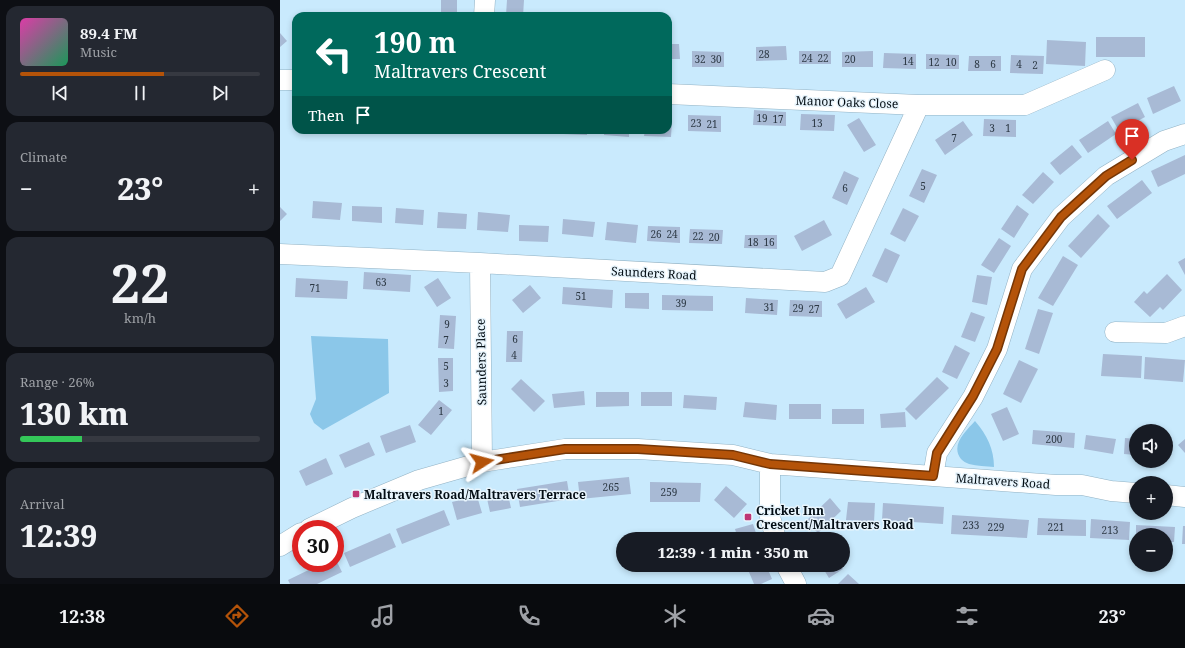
<!DOCTYPE html>
<meta charset="utf-8">
<style>
:root{--surface:#171b24;--page:#242831;--text:#f1f3f6;--muted:#9ea1a6;--line:#363941;--accent:#b45309}
body{margin:0;font-family:"Noto Serif",serif;background:var(--page);color:var(--text);height:100vh;display:flex;flex-direction:column;font-size:15px;white-space:nowrap}
*{box-sizing:border-box;margin:0}
p{font-size:13px;color:var(--muted)}
.icon{flex:none;width:22px;height:22px;fill:none;stroke:currentColor;stroke-width:2;stroke-linecap:round;stroke-linejoin:round}
.map{position:relative;flex:1;overflow:hidden}
.drawer{display:flex;flex-direction:column;gap:6px;padding:6px;background:#0d0f14;width:280px}
.drawer>*{flex:none}
.top-card{position:absolute;left:12px;top:12px;width:380px;height:122px;border-radius:12px;box-shadow:0 2px 6px #0003;background:#00695c;color:#fff;overflow:hidden}
.tools{position:absolute;left:849px;top:424px;display:grid;gap:8px}
.tools a{display:grid;place-items:center;width:44px;height:44px;border-radius:50%;background:var(--surface);box-shadow:0 2px 6px #0003;font-size:20px}
.speed{position:absolute;left:12px;top:520px;display:flex;gap:8px;font-size:20px;font-weight:700;text-align:center}
.speed>*{display:grid;place-content:center;width:52px;height:52px;border-radius:50%;background:var(--surface);box-shadow:0 2px 6px #0003;line-height:1}
.speed .limit{border:6px solid #d22;background:#fff;color:#111}
.pin{position:absolute;display:grid;place-items:center;width:34px;height:34px;color:#fff;margin:-41px -17px;border-radius:50% 50% 50% 0;rotate:-45deg;box-shadow:0 0 4px #0007}
.pin .icon{rotate:45deg}
.me{position:absolute;width:44px;margin:-22px;rotate:81deg;stroke-linejoin:round;filter:drop-shadow(0 0 3px #0008)}
.turn{display:flex;align-items:center;gap:14px;height:84px;padding:0 16px;font-size:18px}
.turn .icon{width:52px;height:52px;stroke-width:2.5}
.turn b{display:block;font-size:28px;line-height:34px}
.then{display:flex;align-items:center;height:38px;padding:0 16px;background:#0003;gap:8px;font-size:15px}
.big{font-size:30px;font-weight:800;line-height:1.1}
.drawer .widget{flex:1;display:flex;flex-direction:column;justify-content:center;gap:6px;min-width:0;padding:0 14px;border-radius:12px;background:var(--page)}
.drawer .dial{align-items:center;gap:0}
.dial b{font-size:52px;line-height:1}
.song{display:flex;align-items:center;gap:12px}
.cover{width:48px;height:48px;border-radius:6px;background:linear-gradient(135deg,hsl(320 70% 55%),hsl(150 70% 35%))}
.played{height:4px;border-radius:2px;background:linear-gradient(90deg,var(--accent) 60%,var(--line) 60%)}
.keys{display:flex;justify-content:space-around;direction:ltr}
.heat{display:flex;justify-content:space-between;align-items:center;font-size:22px;direction:ltr}
.charge{height:6px;border-radius:3px;background:linear-gradient(90deg,#34c759 26%,var(--line) 0)}
.trip{position:absolute;left:336px;top:532px;width:234px;height:40px;border-radius:20px;background:var(--surface);box-shadow:0 2px 6px #0003;font-weight:800;line-height:40px;text-align:center}
.dock{display:flex;height:64px;justify-content:space-around;align-items:center;background:#090b0e;color:var(--muted)}
.dock .icon{width:28px;height:28px}
.dock .active{color:var(--accent)}
.dock b{font-size:18px;color:var(--text)}
main{display:flex;flex:1;min-height:0}
.map>svg:first-child{display:block}
.green{fill:#8bc7e9}
.building{fill:#a8bad5}
.lines{fill:none;stroke-linecap:round;stroke-linejoin:round}
.minor-casing{stroke:#92b2c4;stroke-width:21}
.minor{stroke:#fff;stroke-width:20}
.route-casing{stroke:#753606;stroke-width:10}
.route{stroke:#b45309;stroke-width:7}
.poi-dot{fill:#be3675;stroke:#e7f4fc;stroke-width:1.5}
.labels{text-anchor:middle;dominant-baseline:central;stroke-width:3;stroke-linejoin:round;paint-order:stroke}
.number-label{font-size:10px;fill:#2c3844}
.street-label{font-size:12px;fill:#030d14;stroke:#e7f4fc}
.poi-label{font-size:12px;font-weight:bold;fill:#030d14;stroke:#e7f4fc;text-anchor:start}
</style>
<main>
<section class="drawer">
<div class="widget">
<div class="song"><i class="cover"></i><div><b>89.4 FM</b><p>Music</p></div></div>
<div class="played"></div>
<div class="keys"><svg class="icon" aria-label="previous" viewBox="0 0 24 24"><path d="M18 5L8 12l10 7zM5 5v14"/></svg><svg class="icon" aria-label="pause" viewBox="0 0 24 24"><path d="M8 5v14M16 5v14"/></svg><svg class="icon" aria-label="next" viewBox="0 0 24 24"><path d="M6 5l10 7-10 7zM19 5v14"/></svg></div>
</div>
<div class="widget"><p>Climate</p>
<div class="heat"><a>−</a><b class="big">23°</b><a>+</a></div>
</div>
<div class="widget dial"><b>22</b><p>km/h</p></div>
<div class="widget"><p>Range · 26%</p><b class="big">130 km</b><div class="charge"></div></div>
<div class="widget"><p>Arrival</p><b class="big">12:39</b></div>
</section>
<div class="map">
<svg width="905" height="584" viewBox="0 0 905 584">
<rect width="100%" height="100%" fill="#c9eafd"/>
<path class="green" d="M31,336L108,339L109,393L43,430L34,423L30,414L36,399Z
M695,421C707,435 714,449 714,467C706,466 697,466 689,464C686,463 683,461 681,459C670,445 686,431 695,421Z"/>
<path class="building" d="M161,0H177V15L161,14Z
M227,0H244L243,16L226,15Z
M0,33L7,41L0,47Z
M816,37H865V57H816Z
M767,40L806,42L805,66L766,64Z
M388,44H399L400,59H388Z
M506,46L507,60L476,61V47Z
M412,51L444,52V67H412Z
M519,51H551V64H519Z
M593,51V67H562V52Z
M604,53L636,54V69L603,68Z
M646,54L679,55V69H646Z
M731,55L764,56L763,74L730,73Z
M689,56H721V71H688Z
M894,86L901,101L873,114L867,98Z
M858,103L865,117L839,131L831,117Z
M474,110L506,112V126L473,125Z
M521,114L555,115L554,131L520,130Z
M408,115L441,116V132L408,131Z
M579,118L596,145L584,152L567,125Z
M704,119L736,120V137L703,136Z
M388,121H392L391,137L364,136L365,130H388Z
M683,121L693,135L665,155L655,140Z
M828,121L836,134L808,153L799,140Z
M283,130H307V135L283,134Z
M324,130H349V137L324,135Z
M792,145L802,157L780,175L770,163Z
M905,155V174L878,187L871,171Z
M642,169L657,175L644,203L629,196Z
M564,171L579,178L567,205L552,198Z
M763,172L774,182L753,204L742,195Z
M862,180L872,193L837,219L827,206Z
M33,201L62,203L60,220L32,218Z
M737,205L749,214L734,238L721,229Z
M72,206L102,207V223L72,221Z
M0,207L7,214L0,221Z
M116,208L144,210L143,225L115,223Z
M623,208L639,216L625,242L610,234Z
M158,212L187,214L186,229L157,228Z
M198,212L230,215L228,232L197,230Z
M818,214L830,226L801,258L788,246Z
M283,219L315,222L313,237L282,234Z
M544,220L552,235L522,251L514,236Z
M327,222L358,225L356,243L325,240Z
M239,225L269,226L268,242L239,241Z
M368,226L400,227V243L367,241Z
M410,229L443,230L442,244L409,243Z
M465,235H497V249L464,248Z
M719,238L731,246L714,273L701,265Z
M605,248L620,255L607,283L592,276Z
M783,256L798,265L773,306L758,298Z
M905,258V275L898,262Z
M84,272L131,275L130,292L83,289Z
M887,274L902,290L883,310L880,307L870,317L854,302L864,291L867,294Z
M697,275L712,277L707,305L692,302Z
M16,278L68,281L67,299L15,297Z
M158,278L171,298L157,307L144,287Z
M250,285L261,298L243,313L232,300Z
M283,287L333,290L332,308L282,304Z
M586,287L595,302L566,319L557,304Z
M345,293H369V309L345,308Z
M382,295L433,296V311L382,310Z
M466,298L498,300L497,315L465,313Z
M510,300L542,301V317L509,316Z
M758,309L773,313L759,354L745,349Z
M691,312L705,317L695,342L681,337Z
M160,315L176,316L174,349L158,348Z
M227,331H243L242,362H226Z
M675,345L690,353L677,379L662,372Z
M823,354L862,356L861,378L821,376Z
M865,357L905,360L903,382L864,379Z
M158,358H173V391L159,392Z
M739,360L758,369L741,403L723,394Z
M657,377L669,388L636,420L625,409Z
M241,379L265,401L254,412L231,389Z
M304,391L305,405L274,408L272,394Z
M316,392H349V406L316,407Z
M361,392H392V406H361Z
M404,395L437,397L436,410L403,408Z
M159,400L172,410L151,435L138,425Z
M465,402L497,405L496,420L463,417Z
M509,404H541V419H509Z
M727,407L739,434L723,441L711,414Z
M552,409H584V424H552Z
M625,412L626,427L601,428L600,414Z
M130,425L136,442L106,453L100,436Z
M753,430L795,433L794,448L752,444Z
M806,435L836,439L833,454L804,449Z
M845,438L856,439V455L844,454Z
M905,439V453L898,445Z
M89,442L95,455L65,468L59,455Z
M46,458L53,474L26,486L19,471Z
M349,477L351,494L300,499L298,482Z
M287,481L290,499L240,507L237,489Z
M370,482L421,483L420,502H370Z
M446,486L467,504L454,518L434,500Z
M227,490L231,508L210,512L206,494Z
M197,496L202,513L177,520L172,502Z
M550,498L561,511L538,533L526,521Z
M568,502L595,503L594,522L566,520Z
M603,503L664,507L663,524L602,520Z
M164,510L170,525L122,544L116,529Z
M672,515L749,520L747,538L671,534Z
M758,518L806,520V536L757,535Z
M811,519L850,522L849,540L810,538Z
M473,524L478,539H458L455,529Z
M856,525L895,527L894,542H886V535H856Z
M903,526H905V544H902Z
M110,533L116,547L70,567L64,553Z
M55,558L62,572L37,584H10L8,580L43,563H55Z
M466,565H486L492,579L481,584H474Z
M541,565H560L563,569L549,578Z
M568,574L579,584H558Z"/>
<g class="lines">
<defs>
<path id="minor" d="M204,16L205,0
M0,80H16
M388,94L639,105H745L825,70
M0,254L200,263L545,282L560,276L639,105
M200,263L202,462
M835,332L886,333L905,326
M490,464V517L496,539
M653,476L657,453L693,397L717,349L742,269L781,217L826,176L884,141L905,134
M886,495L905,497
M29,529L72,508L139,480L202,462L285,449H358L453,455L490,464L776,485H802L831,491L856,493
M0,546L21,533
M506,565L516,584"/>
</defs>
<use href="#minor" class="minor-casing"/>
<use href="#minor" class="minor"/>
</g>
<g class="lines">
<defs>
<path id="route" d="M202,462L285,449H358L453,455L490,464L653,476L657,453L693,396L717,349L742,269L781,217L826,176L852,160"/>
</defs>
<use href="#route" class="route-casing"/>
<use href="#route" class="route"/>
</g>
<g class="poi-dot">
<rect x="72" y="490" width="8" height="8" rx="2"/>
<rect x="464" y="513" width="8" height="8" rx="2"/>
</g>
<g class="labels">
<g class="number-label">
<text x="484" y="54">28</text>
<text x="527" y="58">24</text>
<text x="543" y="58">22</text>
<text x="420" y="59">32</text>
<text x="436" y="59">30</text>
<text x="570" y="59">20</text>
<text x="628" y="61">14</text>
<text x="654" y="62">12</text>
<text x="671" y="62">10</text>
<text x="697" y="64">8</text>
<text x="713" y="64">6</text>
<text x="739" y="64">4</text>
<text x="755" y="65">2</text>
<text x="482" y="118">19</text>
<text x="498" y="119">17</text>
<text x="416" y="123">23</text>
<text x="537" y="123">13</text>
<text x="432" y="124">21</text>
<text x="712" y="128">3</text>
<text x="728" y="128">1</text>
<text x="674" y="138">7</text>
<text x="643" y="186">5</text>
<text x="565" y="188">6</text>
<text x="376" y="234">26</text>
<text x="392" y="234">24</text>
<text x="418" y="236">22</text>
<text x="434" y="237">20</text>
<text x="473" y="242">18</text>
<text x="489" y="242">16</text>
<text x="101" y="282">63</text>
<text x="35" y="288">71</text>
<text x="301" y="296">51</text>
<text x="401" y="303">39</text>
<text x="489" y="307">31</text>
<text x="518" y="308">29</text>
<text x="534" y="309">27</text>
<text x="167" y="324">9</text>
<text x="235" y="339">6</text>
<text x="166" y="340">7</text>
<text x="234" y="355">4</text>
<text x="166" y="366">5</text>
<text x="166" y="383">3</text>
<text x="161" y="411">1</text>
<text x="774" y="439">200</text>
<text x="331" y="487">265</text>
<text x="389" y="492">259</text>
<text x="691" y="525">233</text>
<text x="716" y="527">229</text>
<text x="776" y="527">221</text>
<text x="830" y="530">213</text>
</g>
<g class="street-label">
<text transform="translate(567 102) rotate(2)">Manor Oaks Close</text>
<text transform="translate(374 273) rotate(3)">Saunders Road</text>
<text transform="translate(201 362) rotate(-91)">Saunders Place</text>
<text transform="translate(723 481) rotate(4)">Maltravers Road</text>
</g>
<g class="poi-label">
<text x="84" y="494">Maltravers Road/Maltravers Terrace</text>
<text x="476" y="510">Cricket Inn<tspan x="476" dy="14">Crescent/Maltravers Road</tspan></text>
</g>
</g>
</svg>
<div class="tools">
<a><svg class="icon" aria-label="sound" viewBox="0 0 24 24"><path d="M4 9h4l5-4v14l-5-4H4zM17 9q2 3 0 6"/></svg></a>
<a>+</a>
<a>−</a>
</div>
<div class="speed"><div class="limit">30</div></div>
<div class="pin" style="left:852px;top:160px;background:#d93025"><svg class="icon" aria-label="arrive" viewBox="0 0 24 24"><path d="M6 21V4h12l-3 4 3 4H6"/></svg></div>
<svg class="me" style="left:202px;top:462px" viewBox="-20 -20 40 40"><path d="M0-17L14 15 0 8-14 15z" fill="#b45309" stroke="#fff" stroke-width="4"/></svg>
<div class="trip">12:39 · 1 min · 350 m</div>
<div class="top-card">
<div class="turn"><svg class="icon" aria-label="left" viewBox="0 0 24 24"><path d="M17 20v-9H6M10 6l-5 5 5 5"/></svg><div><b>190 m</b>Maltravers Crescent</div></div>
<div class="then">Then<svg class="icon" aria-label="arrive" viewBox="0 0 24 24"><path d="M6 21V4h12l-3 4 3 4H6"/></svg></div>
</div>
</div>
</main>
<nav class="dock">
<b>12:38</b>
<svg class="icon active" aria-label="directions" viewBox="0 0 24 24"><path d="M12 3l9 9-9 9-9-9zM9 14v-3h6M13 9l2 2-2 2"/></svg>
<svg class="icon" aria-label="music" viewBox="0 0 24 24"><path d="M9 18V5l10-2v13"/><circle cx="6" cy="18" r="3"/><circle cx="16" cy="16" r="3"/></svg>
<svg class="icon" aria-label="phone" viewBox="0 0 24 24"><path d="M5 4h4l2 5-3 2q2 4 5 5l2-3 5 2v4C11 20 4 13 5 4z"/></svg>
<svg class="icon" aria-label="climate" viewBox="0 0 24 24"><path d="M12 3v18M4 7l16 10M4 17L20 7"/></svg>
<svg class="icon" aria-label="car" viewBox="0 0 24 24"><path d="M5 17H2v-5l4-1 3-4h7l3 4 3 1v5h-3M9 17h6M6 11h13"/><circle cx="7" cy="17" r="2"/><circle cx="17" cy="17" r="2"/></svg>
<svg class="icon" aria-label="filters" viewBox="0 0 24 24"><path d="M4 7h16M4 17h16"/><circle cx="9" cy="7" r="2"/><circle cx="15" cy="17" r="2"/></svg>
<b>23°</b>
</nav>
